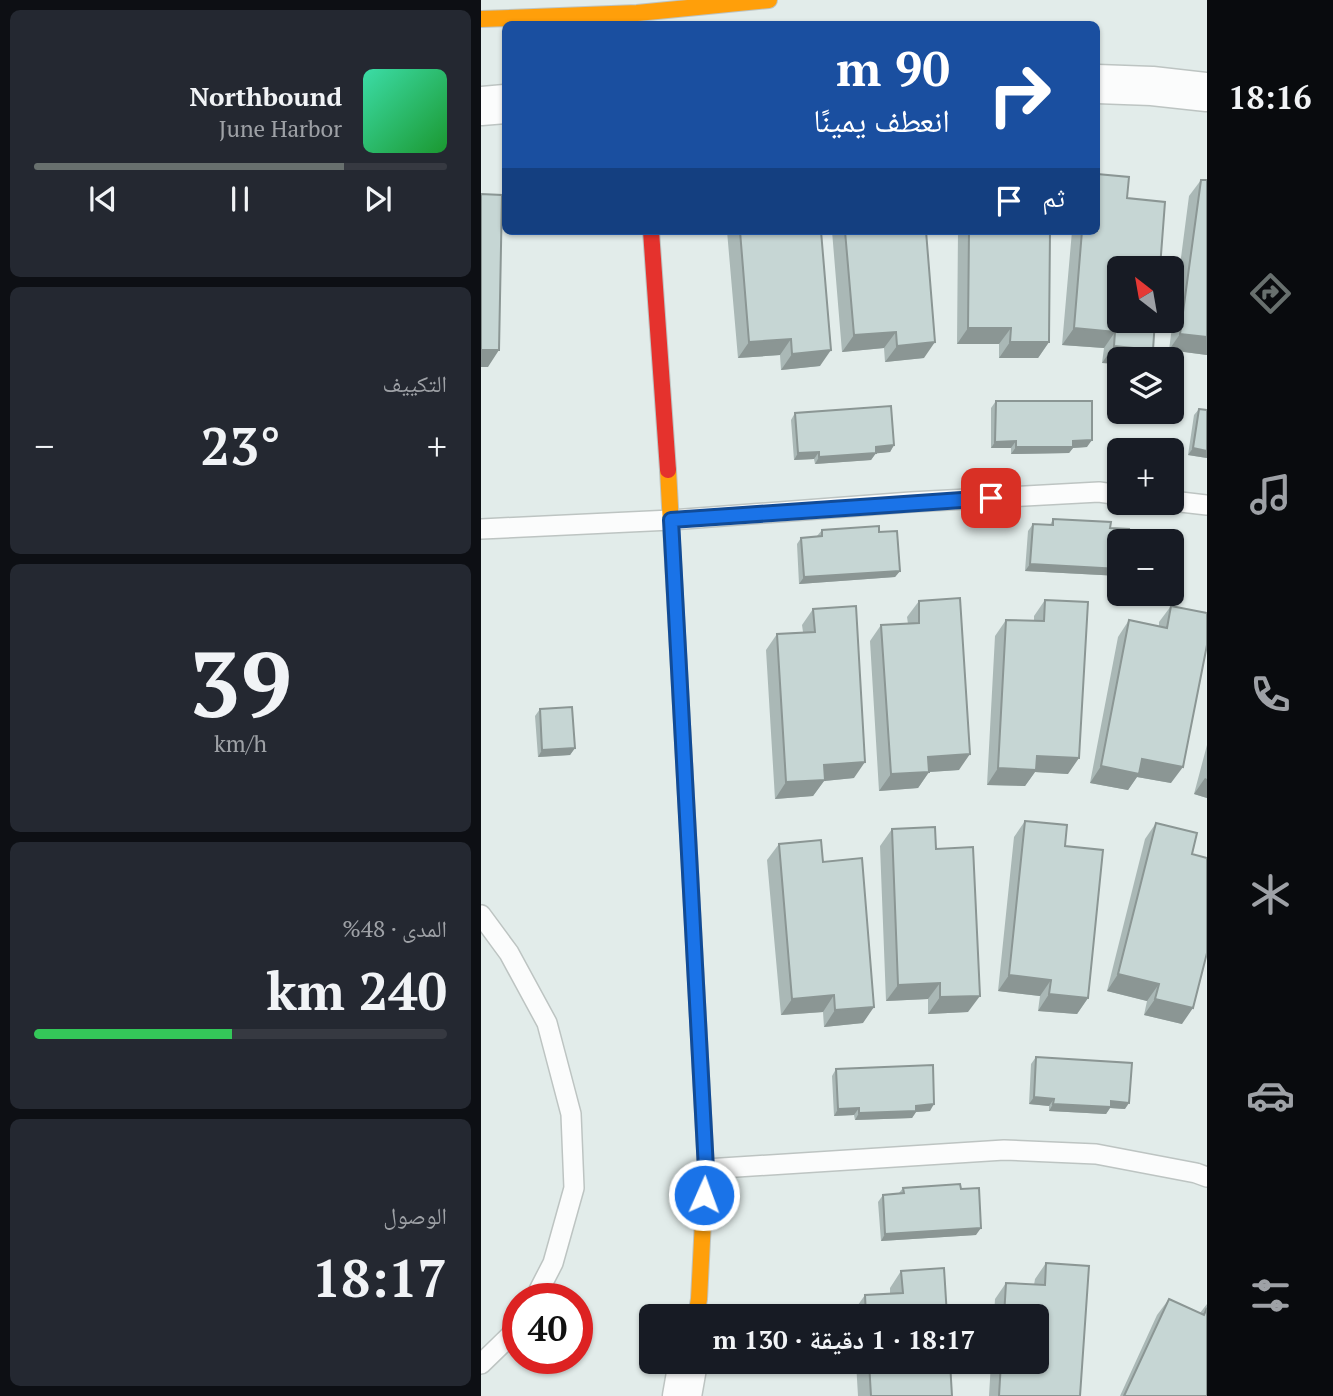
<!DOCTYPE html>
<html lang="ar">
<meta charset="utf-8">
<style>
:root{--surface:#171b24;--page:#242831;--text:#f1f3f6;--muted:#9ea1a6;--line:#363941;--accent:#68706e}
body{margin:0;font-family:"PT Serif","Noto Naskh Arabic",serif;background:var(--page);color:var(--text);direction:rtl;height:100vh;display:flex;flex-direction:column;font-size:26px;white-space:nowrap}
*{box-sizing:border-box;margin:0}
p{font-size:23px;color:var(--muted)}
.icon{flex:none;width:38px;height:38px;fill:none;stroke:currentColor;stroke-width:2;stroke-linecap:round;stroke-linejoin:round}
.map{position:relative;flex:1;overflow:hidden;direction:ltr}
.details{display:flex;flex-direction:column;gap:10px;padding:10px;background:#0d0f14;width:481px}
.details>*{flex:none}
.hud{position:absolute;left:21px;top:21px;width:598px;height:214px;border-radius:10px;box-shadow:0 2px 5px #0004;direction:rtl;background:#1a4fa0;color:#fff;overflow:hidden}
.needle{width:46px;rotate:329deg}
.tools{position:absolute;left:626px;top:256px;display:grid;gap:14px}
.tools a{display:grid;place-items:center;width:77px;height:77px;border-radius:10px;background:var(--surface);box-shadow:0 2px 5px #0004;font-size:35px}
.speed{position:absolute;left:21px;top:1283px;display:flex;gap:14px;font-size:35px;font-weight:700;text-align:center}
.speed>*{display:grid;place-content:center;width:91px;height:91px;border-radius:50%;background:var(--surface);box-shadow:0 2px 5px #0004;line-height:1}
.speed .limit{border:10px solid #d22;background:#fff;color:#111}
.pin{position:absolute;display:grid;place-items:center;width:60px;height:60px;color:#fff;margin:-30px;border-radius:14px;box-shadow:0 4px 10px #0006}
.me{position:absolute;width:77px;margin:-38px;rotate:2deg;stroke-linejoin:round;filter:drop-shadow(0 0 5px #0008)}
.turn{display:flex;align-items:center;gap:24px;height:147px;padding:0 35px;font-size:32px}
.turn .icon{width:91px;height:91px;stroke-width:2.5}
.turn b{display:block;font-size:49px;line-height:60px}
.then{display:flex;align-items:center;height:66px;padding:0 35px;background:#0003;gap:14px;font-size:26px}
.big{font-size:52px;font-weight:700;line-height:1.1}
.details .tile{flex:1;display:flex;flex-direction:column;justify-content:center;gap:10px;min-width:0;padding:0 24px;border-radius:10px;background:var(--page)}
.details .dial{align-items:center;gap:0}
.dial b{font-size:91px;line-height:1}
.song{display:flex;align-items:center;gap:21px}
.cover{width:84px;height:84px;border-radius:10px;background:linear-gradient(135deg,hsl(160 70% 55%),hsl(130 70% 35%))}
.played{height:7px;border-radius:4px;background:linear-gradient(90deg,var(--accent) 75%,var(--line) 75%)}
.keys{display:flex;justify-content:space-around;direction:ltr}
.heat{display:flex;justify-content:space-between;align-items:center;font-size:38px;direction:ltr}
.charge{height:10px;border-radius:5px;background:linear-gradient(90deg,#34c759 48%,var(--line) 0)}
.trip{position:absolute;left:158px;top:1304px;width:410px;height:70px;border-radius:10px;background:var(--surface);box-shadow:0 2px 5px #0004;font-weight:700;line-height:70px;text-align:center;direction:rtl}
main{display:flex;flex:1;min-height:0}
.tabs{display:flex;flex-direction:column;width:126px;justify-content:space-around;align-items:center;background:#090b0e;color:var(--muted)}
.tabs .icon{width:49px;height:49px}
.tabs .on{color:var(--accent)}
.tabs b{font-size:32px;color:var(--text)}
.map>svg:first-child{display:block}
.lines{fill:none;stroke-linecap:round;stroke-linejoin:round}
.lane-casing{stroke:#bdc4c2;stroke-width:22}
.street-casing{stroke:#bdc4c2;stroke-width:41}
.fast-casing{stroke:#bdc4c2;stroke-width:18}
.slow-casing{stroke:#bdc4c2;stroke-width:18}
.jam-casing{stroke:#bdc4c2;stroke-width:18}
.lane{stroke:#fbfcfc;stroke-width:19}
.street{stroke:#fbfcfc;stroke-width:38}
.fast{stroke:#30b455;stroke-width:16}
.slow{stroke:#ff9f0a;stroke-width:16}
.jam{stroke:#e5322d;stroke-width:16}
.wall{fill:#aab8b6}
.shaded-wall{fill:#8b9694}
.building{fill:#c6d6d4;stroke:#8b9694;stroke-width:2}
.route-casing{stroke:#114b97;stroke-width:18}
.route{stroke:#1a73e8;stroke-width:12}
</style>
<main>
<nav class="tabs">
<b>18:16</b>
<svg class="icon on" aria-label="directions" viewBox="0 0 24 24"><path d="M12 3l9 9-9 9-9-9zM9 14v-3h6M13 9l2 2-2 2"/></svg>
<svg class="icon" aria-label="music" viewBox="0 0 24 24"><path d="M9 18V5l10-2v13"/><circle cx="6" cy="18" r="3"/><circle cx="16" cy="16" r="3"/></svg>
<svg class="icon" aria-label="phone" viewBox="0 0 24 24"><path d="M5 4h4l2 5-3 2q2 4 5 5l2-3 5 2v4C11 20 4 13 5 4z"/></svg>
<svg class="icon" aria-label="climate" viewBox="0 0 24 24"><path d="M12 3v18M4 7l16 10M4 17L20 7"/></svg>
<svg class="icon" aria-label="car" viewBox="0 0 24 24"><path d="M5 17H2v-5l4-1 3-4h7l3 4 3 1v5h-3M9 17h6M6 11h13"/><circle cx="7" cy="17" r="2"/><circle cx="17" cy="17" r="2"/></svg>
<svg class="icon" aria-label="filters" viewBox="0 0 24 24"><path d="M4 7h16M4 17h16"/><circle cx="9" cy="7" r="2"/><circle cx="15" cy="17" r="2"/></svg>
</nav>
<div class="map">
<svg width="726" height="1396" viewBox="0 0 726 1396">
<rect width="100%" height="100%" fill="#e2ecea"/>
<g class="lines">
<defs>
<path id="lane" d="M691,501L726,505
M0,529L190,520L430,502L618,492L639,495
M0,915L28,953L66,1023L90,1114L93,1188L72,1263L54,1298
M225,1169L523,1150L615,1154L715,1173L726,1177
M0,1364L37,1328"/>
<path id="street" d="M616,84L671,86L726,92
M0,106L24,104
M201,1396L207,1362"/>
<path id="fast" d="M207,833L225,1169L222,1221"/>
<path id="slow" d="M0,19L156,13L288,0
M187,470L207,833
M215,1316L218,1299L222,1221"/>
<path id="jam" d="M170,231L187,470"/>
</defs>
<use href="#lane" class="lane-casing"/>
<use href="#street" class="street-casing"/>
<use href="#fast" class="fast-casing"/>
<use href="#slow" class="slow-casing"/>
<use href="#jam" class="jam-casing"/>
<use href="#lane" class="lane"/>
<use href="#street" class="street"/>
<use href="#fast" class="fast"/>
<use href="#slow" class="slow"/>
<use href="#jam" class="jam"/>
</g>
<path class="wall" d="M720,180L726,355L688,350L708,196Z
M646,198L639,364L621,363L623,348L581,345L591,231H616Z
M246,231H340L339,366L300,370L299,355L257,358Z
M351,231H445L443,358L404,362L403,348L361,352Z
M477,231H569L568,342L557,358H518V344H476Z
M515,401L606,447L592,448L588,453L530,454V448H510V408Z
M718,409L726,410V458L707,455L713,415Z
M314,413L413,445L409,452L395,453L390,460L334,464L333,459L313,460L310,420Z
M572,519L629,528L639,541V576L544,571L547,531L552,524L569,525Z
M341,530L398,532L419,571L414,577L318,584L316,544L320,538L336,536Z
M564,600L587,774L554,772L544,786L506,785L514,636L525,620L553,621V616Z
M438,601L478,770L448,772L437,788L398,791L389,641L400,625L427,624L426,617Z
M690,606V783L656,777L647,790L609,783L637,637L648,620L678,626V622Z
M332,609L373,778L343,781L332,796L294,799L285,650L296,634L322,632L321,625Z
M59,709L94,748L89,755L57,757L54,716Z
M726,745V798L713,794Z
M544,821L584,846L607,998L596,1014L557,1011L559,996L517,991L533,837Z
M675,823L711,854L701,1024L663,1015L666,1001L626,991L664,839Z
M411,829L455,849L487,1012L447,1014V999L405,1001L399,846Z
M298,844L342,862L382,1023L343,1027L342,1012L300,1015L286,860Z
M555,1057L644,1109L629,1108L625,1114L568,1111V1106L548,1104L550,1064Z
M355,1069L449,1111L435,1112L431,1118L374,1120L373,1115L353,1116L351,1076Z
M422,1188L480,1189L495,1235L400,1241L397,1202L402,1195L418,1193Z
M565,1263L599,1396H508L510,1362H555V1316H513L514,1299L525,1283L553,1285L554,1279Z
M420,1271L466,1316H372V1312L384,1295L409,1294V1288Z
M688,1299L719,1313L726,1304V1396H639L676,1315Z
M375,1362H469L471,1396H377Z"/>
<path class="shaded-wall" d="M487,328H530L518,344H476Z
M593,328L634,332L623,348L581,345Z
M415,332L403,348L361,352L373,335Z
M699,334L726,337V355L688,350Z
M310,339L299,355L257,358L268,342Z
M454,342L443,358L404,362L416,346Z
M529,342H568L557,358H518Z
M633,346L672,350L665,359H639V364L621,363Z
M0,350H18L7,367H0Z
M350,350L339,366L300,370L311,354Z
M611,440L606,447L592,448L588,453L530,454L535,447L592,441Z
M535,441L530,448H510L514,442Z
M413,445L409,452L390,454L395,447Z
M712,448L726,451V458L707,455Z
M338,452L333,459L313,460L317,453Z
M395,453L390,460L334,464L338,457Z
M549,564L639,569V576L544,571Z
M419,571L414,577L318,584L323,577Z
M94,748L89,755L57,757L61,750Z
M489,754L478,770L448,772L437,788L398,791L410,774L447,757Z
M556,756L598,758L587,774L554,772L544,786L506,785L517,768Z
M661,759L702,767L690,783L656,777L647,790L609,783L620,766Z
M384,762L373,778L343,781L332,796L294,799L305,782L343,765Z
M724,778L726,779V798L713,794Z
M637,974L678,984L666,1001L626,991Z
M528,975L570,980L559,996L517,991Z
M459,983L447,999L405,1001L417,985Z
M568,994L607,998L596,1014L557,1011Z
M353,995L342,1012L300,1015L311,999Z
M499,996L487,1012L447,1014L459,997Z
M674,999L712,1008L701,1024L663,1015Z
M393,1007L382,1023L343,1027L354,1010Z
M553,1097L573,1099L568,1106L548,1104Z
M630,1101L648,1103L644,1109L629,1108L625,1114L568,1111L572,1104Z
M453,1104L449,1111L435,1112L431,1118L374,1120L378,1113Z
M378,1108L373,1115L353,1116L357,1109Z
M500,1228L495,1235L400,1241L404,1234Z"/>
<path class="building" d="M616,174L648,177L646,198L684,202L679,268H639V320H674L672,350L633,346L634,332L593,328L601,231H616Z
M720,180H726V337L699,334Z
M0,194L21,195L18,350H0Z
M259,231H340L350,350L311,354L310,339L268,342Z
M364,231H445L454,342L416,346L415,332L373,335Z
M488,231H569L568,342H529L530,328H487Z
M515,401H611V440L592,441V447H535V441L514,442Z
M410,406L413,445L395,447V453L338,457V452L317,453L314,413Z
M718,409L726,410V451L712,448Z
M572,519L630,522L629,528L648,529L647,541H639V569L549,564L552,524L572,525Z
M398,526V532L416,531L419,571L323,577L320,538L341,536V530Z
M479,598L489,754L447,757L448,772L410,774L400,625L438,623V601Z
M564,600L607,602L598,758L556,756L555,770L517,768L525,620L563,621Z
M375,606L384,762L343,765L344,780L305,782L296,634L334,632L332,609Z
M690,606L726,613V645L702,767L661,759L658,774L620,766L648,620L686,628Z
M91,707L94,748L61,750L59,709Z
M544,821L586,825L584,846L622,850L607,998L568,994L570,980L528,975Z
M675,823L716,833L711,854L726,858V953L712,1008L674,999L678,984L637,974Z
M454,827L455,849L492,847L499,996L459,997V983L417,985L411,829Z
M340,840L342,862L381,858L393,1007L354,1010L353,995L311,999L298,844Z
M555,1057L651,1063L648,1103L630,1101V1107L572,1104L573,1099L553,1097Z
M452,1065L453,1104L435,1106V1111L378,1113V1108L357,1109L355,1069Z
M479,1184L480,1189L498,1188L500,1228L404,1234L402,1195L423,1193L422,1188Z
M565,1263L608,1266L599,1396H518L520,1362H555V1316H523L525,1283L564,1285Z
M463,1268L466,1316H385L384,1295L422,1293L420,1271Z
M688,1299L723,1315L726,1308V1396H643Z
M388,1362H469L471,1396H390Z"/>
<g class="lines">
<defs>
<path id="route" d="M223,1195L225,1169L190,520L510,498"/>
</defs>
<use href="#route" class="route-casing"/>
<use href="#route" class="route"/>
</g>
</svg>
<div class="tools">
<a><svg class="needle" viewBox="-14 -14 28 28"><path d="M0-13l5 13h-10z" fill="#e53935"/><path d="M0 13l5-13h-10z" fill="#9ea1a6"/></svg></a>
<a><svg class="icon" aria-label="layers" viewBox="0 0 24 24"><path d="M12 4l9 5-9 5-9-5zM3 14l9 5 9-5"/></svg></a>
<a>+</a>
<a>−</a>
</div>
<div class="speed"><div class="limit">40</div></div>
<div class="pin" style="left:510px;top:498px;background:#d93025"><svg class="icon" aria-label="arrive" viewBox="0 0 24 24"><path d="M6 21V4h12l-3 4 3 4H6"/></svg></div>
<svg class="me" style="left:223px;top:1195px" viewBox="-20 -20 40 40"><circle r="17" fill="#1a73e8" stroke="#fff" stroke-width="3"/><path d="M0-11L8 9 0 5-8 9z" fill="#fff"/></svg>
<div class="trip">18:17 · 1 دقيقة · 130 m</div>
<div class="hud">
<div class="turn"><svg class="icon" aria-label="right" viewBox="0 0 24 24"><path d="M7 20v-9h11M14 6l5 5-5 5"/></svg><div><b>90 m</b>انعطف يمينًا</div></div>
<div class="then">ثم<svg class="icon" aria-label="arrive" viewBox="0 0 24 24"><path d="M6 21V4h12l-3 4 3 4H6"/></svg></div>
</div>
</div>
<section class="details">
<div class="tile">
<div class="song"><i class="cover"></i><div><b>Northbound</b><p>June Harbor</p></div></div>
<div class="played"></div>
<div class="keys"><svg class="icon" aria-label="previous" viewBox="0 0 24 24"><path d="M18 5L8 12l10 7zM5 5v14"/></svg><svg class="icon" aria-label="pause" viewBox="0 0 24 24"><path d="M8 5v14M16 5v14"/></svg><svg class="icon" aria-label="next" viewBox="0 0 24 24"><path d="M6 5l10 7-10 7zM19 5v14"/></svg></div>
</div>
<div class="tile"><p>التكييف</p>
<div class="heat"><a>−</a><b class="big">23°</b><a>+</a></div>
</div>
<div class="tile dial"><b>39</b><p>km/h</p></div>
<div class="tile"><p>المدى · 48%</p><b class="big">240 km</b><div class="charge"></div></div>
<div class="tile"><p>الوصول</p><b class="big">18:17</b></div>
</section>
</main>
